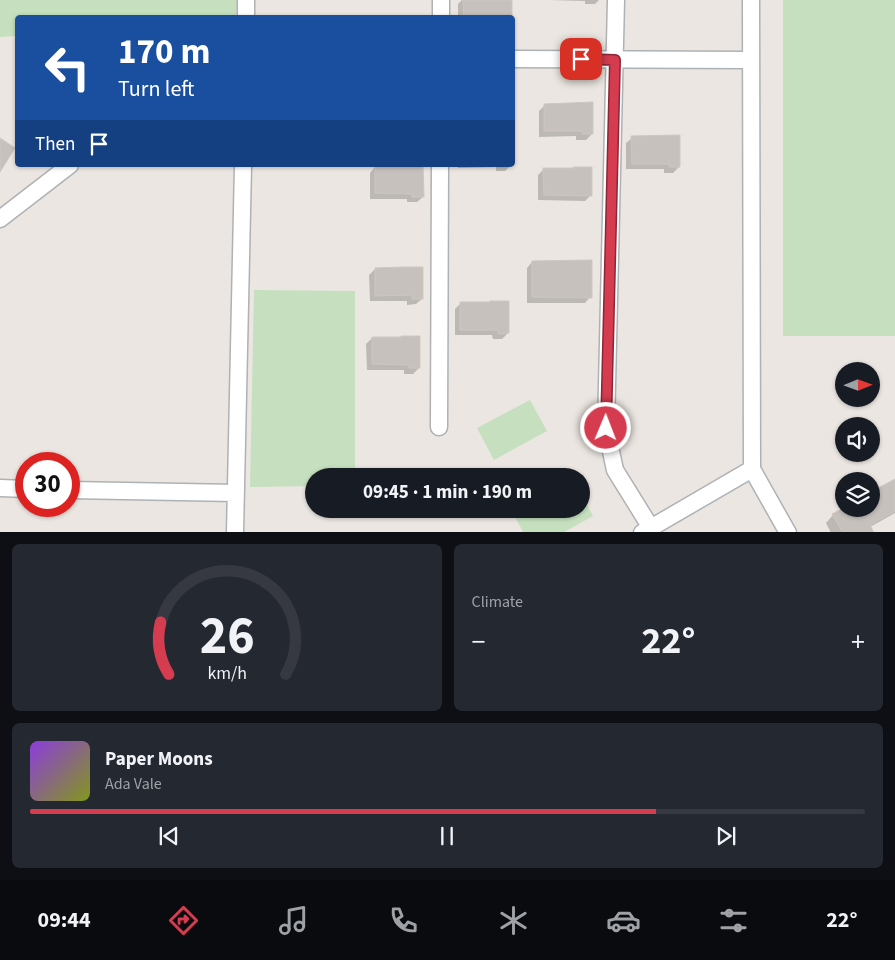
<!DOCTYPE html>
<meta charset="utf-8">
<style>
:root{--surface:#171b24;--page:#242831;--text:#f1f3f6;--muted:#9ea1a6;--line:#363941;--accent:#d63c50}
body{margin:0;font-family:"Source Sans 3",sans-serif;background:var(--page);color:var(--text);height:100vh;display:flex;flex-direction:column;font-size:19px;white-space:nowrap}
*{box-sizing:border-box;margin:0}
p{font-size:16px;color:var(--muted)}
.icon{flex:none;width:28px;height:28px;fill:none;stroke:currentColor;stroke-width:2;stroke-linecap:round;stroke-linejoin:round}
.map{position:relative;height:532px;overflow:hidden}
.side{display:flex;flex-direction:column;gap:12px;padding:12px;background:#0d0f14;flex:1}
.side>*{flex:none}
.banner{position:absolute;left:15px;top:15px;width:500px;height:152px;border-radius:5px;box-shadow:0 1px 4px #0004;background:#1a4fa0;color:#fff;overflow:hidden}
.needle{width:32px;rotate:89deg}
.buttons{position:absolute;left:835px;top:362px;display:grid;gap:10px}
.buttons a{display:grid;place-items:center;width:45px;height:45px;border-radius:50%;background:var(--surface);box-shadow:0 1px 4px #0004;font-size:25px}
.speed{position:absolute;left:15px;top:452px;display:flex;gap:10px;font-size:25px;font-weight:700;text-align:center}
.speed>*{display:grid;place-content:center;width:65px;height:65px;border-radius:50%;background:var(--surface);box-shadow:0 1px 4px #0004;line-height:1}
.speed .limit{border:8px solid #d22;background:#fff;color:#111}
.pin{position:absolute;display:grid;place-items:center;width:42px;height:42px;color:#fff;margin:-21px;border-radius:10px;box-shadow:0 2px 8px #0006}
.me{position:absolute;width:55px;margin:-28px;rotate:1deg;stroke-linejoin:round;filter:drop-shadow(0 0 4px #0008)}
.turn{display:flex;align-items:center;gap:18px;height:105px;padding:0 20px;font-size:22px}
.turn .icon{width:65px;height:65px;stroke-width:2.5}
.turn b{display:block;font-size:35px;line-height:42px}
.then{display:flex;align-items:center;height:48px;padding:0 20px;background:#0003;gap:10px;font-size:19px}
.big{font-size:38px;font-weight:700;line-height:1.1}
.side .card{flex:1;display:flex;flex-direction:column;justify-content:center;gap:8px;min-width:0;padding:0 18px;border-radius:8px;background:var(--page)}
.side .dial{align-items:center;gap:0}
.dial svg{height:130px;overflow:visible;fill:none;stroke:var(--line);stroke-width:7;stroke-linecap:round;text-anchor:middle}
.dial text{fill:var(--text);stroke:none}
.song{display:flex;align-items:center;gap:15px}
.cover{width:60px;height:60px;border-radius:8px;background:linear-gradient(135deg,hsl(270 70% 55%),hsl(70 70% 35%))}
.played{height:5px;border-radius:2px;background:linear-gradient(90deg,var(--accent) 75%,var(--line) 75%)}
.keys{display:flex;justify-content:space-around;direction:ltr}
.heat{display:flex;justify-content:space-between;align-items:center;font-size:28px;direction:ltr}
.side .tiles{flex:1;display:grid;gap:12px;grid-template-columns:1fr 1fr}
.card:last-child{grid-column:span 2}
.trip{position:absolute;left:305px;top:468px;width:285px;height:50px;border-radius:25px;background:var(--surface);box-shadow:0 1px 4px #0004;font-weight:700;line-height:50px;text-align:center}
.dock{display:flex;height:80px;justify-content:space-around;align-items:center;background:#090b0e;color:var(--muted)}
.dock .icon{width:35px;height:35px}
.dock .current{color:var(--accent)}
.dock b{font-size:22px;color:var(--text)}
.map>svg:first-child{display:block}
.green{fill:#c6e0bf}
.shadow{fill:#0003}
.building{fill:#c6c1bd;stroke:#cec7c0}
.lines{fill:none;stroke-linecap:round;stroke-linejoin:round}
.minor-casing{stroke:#aeb2b5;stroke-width:19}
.minor{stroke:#fff;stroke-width:16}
.route-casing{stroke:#8b2734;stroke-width:12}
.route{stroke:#d63c50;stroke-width:9}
</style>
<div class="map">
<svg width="895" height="533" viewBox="0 0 895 533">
<rect width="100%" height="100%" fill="#ebe6e1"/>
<path class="green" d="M0,0H237L236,17L18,18L17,36L0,37Z
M783,0H895V336H783Z
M254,290L355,291V476H314V486L250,487Z
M530,400L547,431L494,460L477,428Z
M581,494L593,516L564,532H523L513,513L521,509H581Z"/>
<path class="shadow" d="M462,0H511V18H458V4Z
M548,0H599L595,4H585V1Z
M545,105L592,134L586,140H576V136L539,137V111Z
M632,138L679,167L673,173H664V169H626V143Z
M458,165H511L505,171H496V167L458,168Z
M375,167L423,197L417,202H407V199H370V173Z
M544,169L591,195L585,201L538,200V175Z
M532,262L590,297L585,303H527V268Z
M375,269L422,299L416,304L407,305V301H370L369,275Z
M461,303L508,333L502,339H493L492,335H455V309Z
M372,338L419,368L413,374H404V370H367L366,344Z
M895,480V513L870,527L873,533H831L826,523L833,515L845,509H871Z"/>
<path class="building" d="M463,0H512V18H464Z
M593,102V134H582V131H544V104Z
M680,135V167H669V164H632L631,136Z
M0,138L15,148L0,172Z
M404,165H423L424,197H412V194L375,193V166Z
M573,167H592V196L544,195L543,168H573Z
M592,260V298L532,297V261Z
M404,267H423V299H412V295L375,296V268Z
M490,301H509V333L498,334V330H460V302H490Z
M401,336H420V368H409V365L372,364V337H401Z
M895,479V511L870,525L874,533H843L832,514L842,509H871V492Z"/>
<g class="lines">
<defs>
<path id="minor" d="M616,0L606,428L615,470L651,528
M751,0L752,469L788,533
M246,18V0
M441,18V0
M512,59L750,60
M0,219L70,165
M439,427L440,165
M0,488L26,489
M69,490L236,493
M235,533L243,165
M642,533L752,469"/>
</defs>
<use href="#minor" class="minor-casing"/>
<use href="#minor" class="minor"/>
</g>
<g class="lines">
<defs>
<path id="route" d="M581,59L615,60L606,428"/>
</defs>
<use href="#route" class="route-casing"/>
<use href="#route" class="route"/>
</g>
</svg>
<div class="buttons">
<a><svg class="needle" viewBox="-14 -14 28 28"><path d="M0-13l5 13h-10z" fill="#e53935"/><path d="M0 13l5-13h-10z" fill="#9ea1a6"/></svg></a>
<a><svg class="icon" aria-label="sound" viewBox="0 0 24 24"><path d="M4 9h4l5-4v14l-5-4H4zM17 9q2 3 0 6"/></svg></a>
<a><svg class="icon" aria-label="layers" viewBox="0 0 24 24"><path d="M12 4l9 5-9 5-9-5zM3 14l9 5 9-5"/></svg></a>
</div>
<div class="speed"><div class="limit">30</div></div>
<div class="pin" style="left:581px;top:59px;background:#d93025"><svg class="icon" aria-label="arrive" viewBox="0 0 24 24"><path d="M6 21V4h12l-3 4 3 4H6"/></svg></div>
<svg class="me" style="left:606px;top:428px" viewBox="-20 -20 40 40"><circle r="17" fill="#d63c50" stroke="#fff" stroke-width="3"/><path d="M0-11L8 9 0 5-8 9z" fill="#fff"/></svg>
<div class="trip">09:45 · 1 min · 190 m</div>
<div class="banner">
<div class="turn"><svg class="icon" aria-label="left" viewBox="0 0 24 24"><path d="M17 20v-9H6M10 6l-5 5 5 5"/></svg><div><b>170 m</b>Turn left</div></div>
<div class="then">Then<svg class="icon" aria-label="arrive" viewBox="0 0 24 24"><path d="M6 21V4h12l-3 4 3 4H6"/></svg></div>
</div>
</div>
<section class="side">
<div class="tiles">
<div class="card dial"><svg viewBox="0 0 100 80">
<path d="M14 69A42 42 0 1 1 86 69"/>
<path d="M14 69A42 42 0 0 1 9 37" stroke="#d63c50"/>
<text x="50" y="56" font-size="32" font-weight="700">26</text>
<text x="50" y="72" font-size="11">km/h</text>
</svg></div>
<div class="card"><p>Climate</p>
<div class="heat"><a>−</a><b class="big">22°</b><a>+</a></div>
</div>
<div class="card">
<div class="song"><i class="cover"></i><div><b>Paper Moons</b><p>Ada Vale</p></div></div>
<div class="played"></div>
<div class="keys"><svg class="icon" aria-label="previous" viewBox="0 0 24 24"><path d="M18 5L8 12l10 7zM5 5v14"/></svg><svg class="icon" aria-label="pause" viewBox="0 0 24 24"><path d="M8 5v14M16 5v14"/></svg><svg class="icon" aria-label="next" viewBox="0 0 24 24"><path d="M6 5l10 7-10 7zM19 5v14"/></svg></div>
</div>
</div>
</section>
<nav class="dock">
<b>09:44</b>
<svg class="icon current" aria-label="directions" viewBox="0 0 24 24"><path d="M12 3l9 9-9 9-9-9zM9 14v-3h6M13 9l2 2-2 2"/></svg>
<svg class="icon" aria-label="music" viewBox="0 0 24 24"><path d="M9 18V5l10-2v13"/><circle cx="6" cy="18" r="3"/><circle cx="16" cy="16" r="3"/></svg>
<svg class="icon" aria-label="phone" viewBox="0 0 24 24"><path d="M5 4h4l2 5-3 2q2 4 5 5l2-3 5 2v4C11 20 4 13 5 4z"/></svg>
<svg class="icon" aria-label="climate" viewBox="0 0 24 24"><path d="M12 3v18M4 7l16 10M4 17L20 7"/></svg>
<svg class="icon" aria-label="car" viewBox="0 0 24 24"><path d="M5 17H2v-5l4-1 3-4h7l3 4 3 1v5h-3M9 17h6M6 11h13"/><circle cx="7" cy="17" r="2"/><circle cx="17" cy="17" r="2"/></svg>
<svg class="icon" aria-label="filters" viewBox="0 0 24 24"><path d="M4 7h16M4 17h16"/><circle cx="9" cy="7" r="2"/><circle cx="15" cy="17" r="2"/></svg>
<b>22°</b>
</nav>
